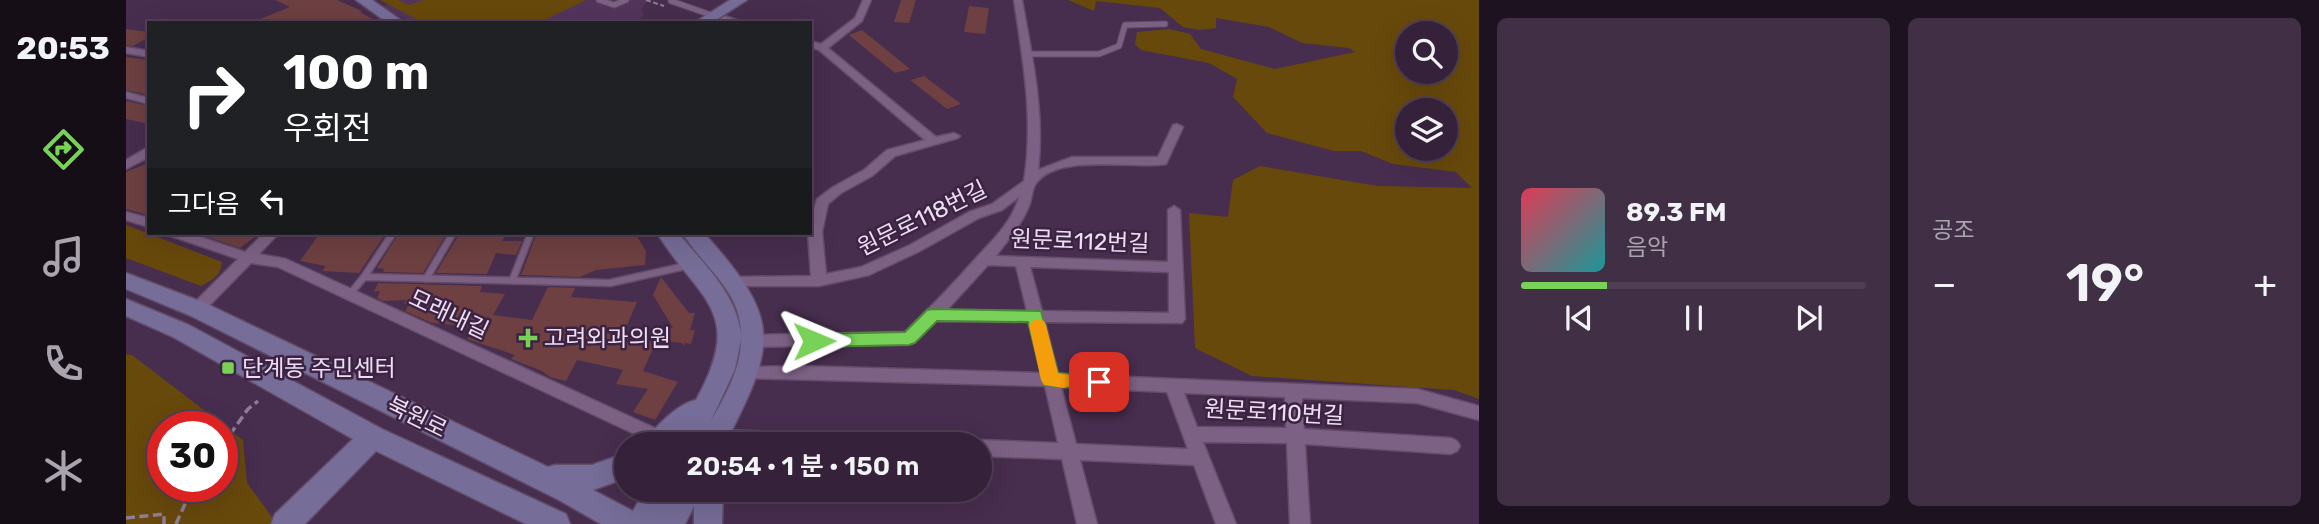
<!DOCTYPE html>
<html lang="ko">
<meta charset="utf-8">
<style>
:root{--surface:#35223a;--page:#402f45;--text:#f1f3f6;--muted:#aaa4af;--line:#4f3f54;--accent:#78d258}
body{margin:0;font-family:Rubik,"Noto Sans KR",sans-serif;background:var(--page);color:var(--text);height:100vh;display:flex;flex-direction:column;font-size:26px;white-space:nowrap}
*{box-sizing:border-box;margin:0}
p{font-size:23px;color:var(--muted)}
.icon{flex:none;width:38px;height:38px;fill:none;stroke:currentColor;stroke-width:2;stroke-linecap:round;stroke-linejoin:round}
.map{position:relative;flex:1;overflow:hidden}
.drawer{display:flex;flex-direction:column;gap:18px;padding:18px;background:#1d1320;width:840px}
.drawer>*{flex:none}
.hud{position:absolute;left:21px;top:21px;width:665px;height:214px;border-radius:0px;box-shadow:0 7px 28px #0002,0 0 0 2px var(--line);background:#202124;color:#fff;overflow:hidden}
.controls{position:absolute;left:1269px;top:21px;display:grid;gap:14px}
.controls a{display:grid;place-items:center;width:63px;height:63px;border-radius:50%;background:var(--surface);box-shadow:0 7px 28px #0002,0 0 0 2px var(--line);font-size:35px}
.speed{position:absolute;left:21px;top:411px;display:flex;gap:14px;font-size:35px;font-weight:700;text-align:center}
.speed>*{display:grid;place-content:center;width:91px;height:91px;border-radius:50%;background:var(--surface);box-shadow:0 7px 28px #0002,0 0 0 2px var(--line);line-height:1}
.speed .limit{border:10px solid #d22;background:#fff;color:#111}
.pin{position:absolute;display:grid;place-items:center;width:60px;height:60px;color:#fff;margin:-30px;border-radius:14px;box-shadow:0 4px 10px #0006}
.me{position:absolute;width:77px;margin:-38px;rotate:89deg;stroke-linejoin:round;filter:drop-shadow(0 0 5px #0008)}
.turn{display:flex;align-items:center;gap:24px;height:147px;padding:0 21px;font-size:32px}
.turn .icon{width:91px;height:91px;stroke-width:2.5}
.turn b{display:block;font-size:49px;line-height:60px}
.then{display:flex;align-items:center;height:66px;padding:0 21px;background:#0003;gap:14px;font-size:26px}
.big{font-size:52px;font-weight:600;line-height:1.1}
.drawer .widget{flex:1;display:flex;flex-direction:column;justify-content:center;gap:10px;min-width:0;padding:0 24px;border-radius:10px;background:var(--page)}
.song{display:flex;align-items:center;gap:21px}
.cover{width:84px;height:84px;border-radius:10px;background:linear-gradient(135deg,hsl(350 70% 55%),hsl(180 70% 35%))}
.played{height:7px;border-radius:4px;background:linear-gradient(90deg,var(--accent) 25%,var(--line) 25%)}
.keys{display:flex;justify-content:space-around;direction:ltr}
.heat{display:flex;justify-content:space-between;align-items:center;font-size:38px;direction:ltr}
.drawer .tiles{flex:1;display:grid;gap:18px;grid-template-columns:repeat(2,1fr)}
.trip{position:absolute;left:488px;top:432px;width:378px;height:70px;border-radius:35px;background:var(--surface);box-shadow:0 7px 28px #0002,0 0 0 2px var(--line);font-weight:600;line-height:70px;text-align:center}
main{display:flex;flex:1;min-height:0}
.dock{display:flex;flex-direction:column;width:126px;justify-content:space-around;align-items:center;background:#150e17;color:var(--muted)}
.dock .icon{width:49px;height:49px}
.dock .selected{color:var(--accent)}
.dock b{font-size:32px;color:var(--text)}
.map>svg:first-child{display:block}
.built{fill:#53355c}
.green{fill:#68490c;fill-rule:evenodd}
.building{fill:#6e4041}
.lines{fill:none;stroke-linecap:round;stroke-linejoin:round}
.lane-far1-casing{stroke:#624c68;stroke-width:7}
.lane-casing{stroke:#624c68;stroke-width:9}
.street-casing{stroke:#624c68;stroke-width:3}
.secondary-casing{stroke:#624c68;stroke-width:3}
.path-far1{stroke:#917c97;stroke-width:2;stroke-dasharray:5 2.5;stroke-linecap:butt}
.path{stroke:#917c97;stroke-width:3.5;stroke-dasharray:9 4.5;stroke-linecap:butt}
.lane-far1{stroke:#7d6185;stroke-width:5}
.lane{stroke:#7d6185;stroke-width:6}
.street{fill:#7d6185;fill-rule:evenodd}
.secondary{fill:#766d98;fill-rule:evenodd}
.route{fill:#78d258;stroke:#4e8839;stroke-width:2}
.slow{fill:#f59e0b}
.poi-dot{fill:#78d258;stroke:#3c2343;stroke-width:2.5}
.labels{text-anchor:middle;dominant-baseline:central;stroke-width:5;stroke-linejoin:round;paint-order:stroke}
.street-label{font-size:23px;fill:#ecddf1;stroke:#3c2343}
.poi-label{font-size:23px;fill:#ecddf1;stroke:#3c2343;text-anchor:start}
</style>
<main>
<nav class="dock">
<b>20:53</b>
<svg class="icon selected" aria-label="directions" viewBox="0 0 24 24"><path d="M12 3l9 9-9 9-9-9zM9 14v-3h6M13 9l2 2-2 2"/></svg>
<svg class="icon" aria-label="music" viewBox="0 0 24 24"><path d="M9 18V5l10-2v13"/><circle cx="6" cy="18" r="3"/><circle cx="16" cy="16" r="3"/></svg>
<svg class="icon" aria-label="phone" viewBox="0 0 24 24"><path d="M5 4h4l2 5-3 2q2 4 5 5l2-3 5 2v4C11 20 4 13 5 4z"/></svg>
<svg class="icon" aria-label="climate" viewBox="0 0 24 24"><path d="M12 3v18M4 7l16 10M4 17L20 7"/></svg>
</nav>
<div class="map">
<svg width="1353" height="524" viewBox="0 0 1353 524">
<rect width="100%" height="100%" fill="#472d4e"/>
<path class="built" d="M270,0H521L515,10L518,15L508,23L492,19L483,23H290L252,8Z"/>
<path class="green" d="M254,0H272L283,5L298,0H460L412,23H298Z
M942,0H1353V399L1328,390L1126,376L1069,348L1063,213L1102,217L1107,180L1134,166L1252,186L1346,188L1330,172L1267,164L1235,151H1208L1141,133L1107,97L1111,79L1083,63L1015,50L1009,44L1011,32L1043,29L1064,34L1075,49L1149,69L1229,52L1223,48L1176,43L1143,27L1090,18V28L1074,30L1057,27L1034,8L970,1L968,11ZM1320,33V72H1281V33ZM1281,110H1320V149H1281Z
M0,225L96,262C95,276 86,280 75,286L0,258Z
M0,354L6,355L117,440L121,483L149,521L146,524H0ZM37,427H96V486H37Z"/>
<path class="building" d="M149,0H211L236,11L234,12L253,23H124L164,7Z
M775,0H790L783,23L768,22Z
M843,6L863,8L859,34L838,32Z
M0,29L23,32V37L7,46L0,45Z
M736,30L784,69L769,73L723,35Z
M0,57L23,60V95L0,90Z
M798,76L835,104L821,109L784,80Z
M0,101L23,106V124L0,119Z
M23,163V215L0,209V172Z
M70,233H134L114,248Z
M194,233H260L233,273L196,271L200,266L174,261Z
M273,233H321L297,273L257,272L258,269L251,268Z
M361,233H381L376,241H396L390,255L370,253L361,274L310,273L332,236H359Z
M411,233H509L520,251L519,265L470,270L454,277L395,275Z
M535,277L563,313H569L564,330H569L565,344L559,343L558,346L556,343L522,339L526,326L547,328L527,295Z
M252,283L356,286L354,292L379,294L367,315L406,320L422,287L449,288L445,297L511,302L496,337L530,342L517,371L552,382L529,420L507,412L522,389L490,384L497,370L451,360L440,381L424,377L416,371L385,359L389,355L341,339L351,327L306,323L279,311L283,305L278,304L280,300L257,301L251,298L254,291L248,292Z"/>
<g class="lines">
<defs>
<path id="lane-far1" d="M473,0L488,5L500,0
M545,1L588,16
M900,54H973L993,46L999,25L1039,24"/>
<path id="lane" d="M238,277L267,233
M300,279L327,233
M386,281L405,233
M225,293L238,277L484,283L564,265"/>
<path id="street" d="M737,0H745L736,21L702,48L810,137L828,133L834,136L832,138L769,156L746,176L715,193L702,204L696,232L700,274L735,267L784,245L843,212L866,204L898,181C908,119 897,61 888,0H896C906,56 919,113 912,170L946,157H1032L1047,125L1051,124L1057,127L1040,164C1007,170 930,152 909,185C906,190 906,199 903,206C896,224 882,240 870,256L1042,262V210L1048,206L1054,210L1059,319L1056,323L919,322L932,374L1291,389L1353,406V420L1291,403L1176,398L1178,429L1325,438L1331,441L1334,446L1331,451L1325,454L1179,444L1184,524H1164L1161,443L1077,442L1110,524H1090L1068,465L954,460L971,524H951L936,459L854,456V444H847L854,440L932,443L919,386L615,378L613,373L615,368L621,367L672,366L915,373L903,322L810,321L788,342L783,344L629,347L624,345L621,341L624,337L629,335L779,332C804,308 828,283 850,258C867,240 886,222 893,197L876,210L853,218L794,251L743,275L693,286H603L601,282L603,278L608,277L685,276L682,233H684V224L691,199L707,187L738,170L761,150L799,140L693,50L684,47V41L695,44L729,18ZM862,265L890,266L901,311L821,310ZM904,267L1043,272V313L916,311ZM935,387L1041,392L1062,449L950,444ZM1058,393L1159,397L1160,428L1071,427Z
M599,16L613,21L614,23L596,21L594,19Z
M0,47L23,51V57L0,53Z
M0,92L23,98V104L0,98Z
M19,149H23V157L0,169V160Z
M0,212L23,218V227L0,220Z
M43,233H63L119,252L138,233H153L133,254L160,259L544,435L547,440L545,444H530L152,267L125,263L76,313H66L64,309L66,305L112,259L45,236Z
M596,430L761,436L767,439L770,444H593L587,438L590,433Z"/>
<path id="secondary" d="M230,0H246L279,23H262Z
M604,0H621L585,23H568Z
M531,233H552C577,263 610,293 615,334C615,289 577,268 557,233H578C656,320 651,343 599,444H573L575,440L572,444H519C526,428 553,403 570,400C620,310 573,301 531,233ZM615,340C615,369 598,398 584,423L609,369Z
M0,273L79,303L422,467L429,465H466L500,453V478L467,490L507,511L519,490H597L596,524H568V506L559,524H475L433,500L63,315L0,289Z
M0,299L63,325L256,429L440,514L444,524H400L250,451L179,524H145L149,514L227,439L47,337L0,316Z"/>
</defs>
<use href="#lane-far1" class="lane-far1-casing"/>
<use href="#lane" class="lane-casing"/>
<use href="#street" class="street-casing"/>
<use href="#secondary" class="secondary-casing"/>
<path class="path-far1" d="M520,0L538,6"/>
<path class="path" d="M96,446L122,409L132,401
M0,518L38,514V524
M50,524L67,486"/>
<use href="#lane-far1" class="lane-far1"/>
<use href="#lane" class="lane"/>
<use href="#street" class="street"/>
<use href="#secondary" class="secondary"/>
</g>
<path class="route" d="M807,309L915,311L932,373L980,377L983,382L980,388L973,390L918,385L902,322L811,321L789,343L783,345L688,347L681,345L679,341L681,336L688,334L779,332L801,310Z"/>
<path class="slow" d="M912,319L918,321L920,325L932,373L944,375L947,381L944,386L938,388L918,385L915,380L903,325L906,321Z"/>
<g class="poi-dot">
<path d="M398.5 327.5h7v7h7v7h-7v7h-7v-7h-7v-7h7z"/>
<rect x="95" y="361" width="14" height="14" rx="3.5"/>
</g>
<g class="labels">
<g class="street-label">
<text transform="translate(796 218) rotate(-26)">원문로118번길</text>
<text transform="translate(954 241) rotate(2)">원문로112번길</text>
<text transform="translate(323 314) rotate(25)">모래내길</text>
<text transform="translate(1148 412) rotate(3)">원문로110번길</text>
<text transform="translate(291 417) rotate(26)">북원로</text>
</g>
<g class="poi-label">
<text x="418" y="338">고려외과의원</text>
<text x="116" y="368">단계동 주민센터</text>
</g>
</g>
</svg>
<div class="controls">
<a><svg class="icon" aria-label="search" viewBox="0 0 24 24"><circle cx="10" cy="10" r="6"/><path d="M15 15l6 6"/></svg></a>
<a><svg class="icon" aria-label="layers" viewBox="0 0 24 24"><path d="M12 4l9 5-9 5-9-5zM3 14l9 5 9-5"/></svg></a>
</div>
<div class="speed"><div class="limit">30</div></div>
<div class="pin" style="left:973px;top:382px;background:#d93025"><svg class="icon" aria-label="arrive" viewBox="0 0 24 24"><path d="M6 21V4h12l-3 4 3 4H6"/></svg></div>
<svg class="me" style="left:688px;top:341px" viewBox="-20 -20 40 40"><path d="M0-17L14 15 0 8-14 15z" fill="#78d258" stroke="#fff" stroke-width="4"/></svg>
<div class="trip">20:54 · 1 분 · 150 m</div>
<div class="hud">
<div class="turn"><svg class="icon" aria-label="right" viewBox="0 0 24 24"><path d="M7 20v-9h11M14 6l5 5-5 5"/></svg><div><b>100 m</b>우회전</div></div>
<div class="then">그다음<svg class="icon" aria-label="left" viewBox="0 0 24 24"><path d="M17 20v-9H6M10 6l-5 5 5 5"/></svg></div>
</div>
</div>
<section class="drawer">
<div class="tiles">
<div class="widget">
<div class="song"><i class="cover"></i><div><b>89.3 FM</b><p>음악</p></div></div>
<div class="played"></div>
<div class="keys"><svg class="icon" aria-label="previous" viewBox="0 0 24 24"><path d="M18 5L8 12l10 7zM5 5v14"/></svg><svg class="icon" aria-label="pause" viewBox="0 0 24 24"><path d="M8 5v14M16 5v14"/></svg><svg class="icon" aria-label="next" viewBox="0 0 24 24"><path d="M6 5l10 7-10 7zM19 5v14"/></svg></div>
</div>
<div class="widget"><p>공조</p>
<div class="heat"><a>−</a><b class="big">19°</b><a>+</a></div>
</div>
</div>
</section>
</main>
